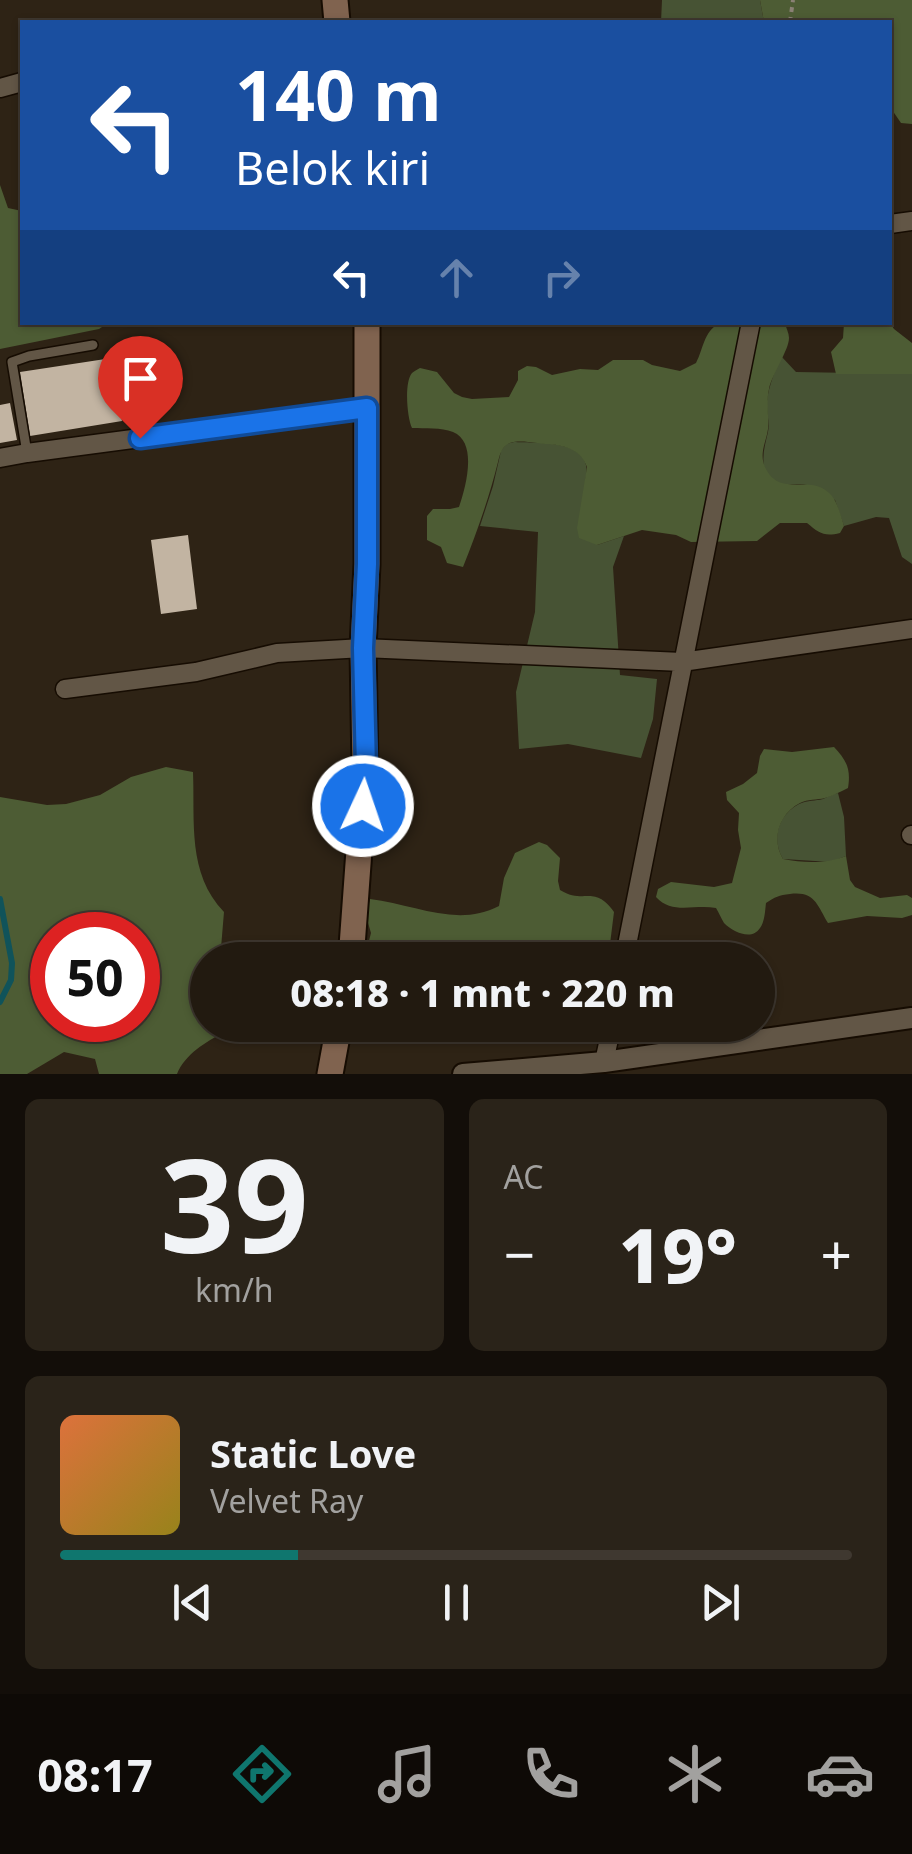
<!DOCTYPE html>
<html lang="id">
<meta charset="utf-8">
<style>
:root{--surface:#221a10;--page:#2a2319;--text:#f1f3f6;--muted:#a2a19f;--line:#3f3830;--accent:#0f766e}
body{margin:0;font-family:"Noto Sans",sans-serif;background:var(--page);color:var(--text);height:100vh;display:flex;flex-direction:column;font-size:38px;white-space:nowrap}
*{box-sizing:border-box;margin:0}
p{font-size:32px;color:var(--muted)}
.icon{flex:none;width:55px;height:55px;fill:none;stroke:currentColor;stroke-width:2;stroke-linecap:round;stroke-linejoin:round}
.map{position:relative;height:1074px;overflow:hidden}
.drawer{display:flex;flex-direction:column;gap:25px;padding:25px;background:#130e09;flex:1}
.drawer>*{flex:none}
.top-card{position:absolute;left:20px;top:20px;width:872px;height:305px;border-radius:0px;box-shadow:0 2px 8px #0004,0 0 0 2px var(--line);background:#1a4fa0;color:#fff;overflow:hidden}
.speed{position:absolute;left:30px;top:912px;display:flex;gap:20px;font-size:50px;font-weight:700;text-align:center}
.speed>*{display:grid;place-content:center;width:130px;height:130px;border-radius:50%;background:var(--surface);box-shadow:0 2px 8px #0004,0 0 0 2px var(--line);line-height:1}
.speed .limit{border:15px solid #d22;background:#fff;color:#111}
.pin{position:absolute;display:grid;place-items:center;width:85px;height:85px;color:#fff;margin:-102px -42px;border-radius:50% 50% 50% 0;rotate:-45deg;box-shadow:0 0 10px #0007}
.pin .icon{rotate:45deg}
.me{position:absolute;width:110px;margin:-55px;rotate:3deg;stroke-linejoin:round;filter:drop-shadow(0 0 8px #0008)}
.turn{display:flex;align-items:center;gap:35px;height:210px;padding:0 50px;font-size:45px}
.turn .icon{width:130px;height:130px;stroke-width:2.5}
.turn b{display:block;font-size:70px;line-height:85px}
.lanes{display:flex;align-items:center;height:95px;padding:0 50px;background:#0003;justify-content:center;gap:50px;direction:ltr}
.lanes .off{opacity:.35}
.big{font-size:75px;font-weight:800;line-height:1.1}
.drawer .widget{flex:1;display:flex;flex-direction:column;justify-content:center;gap:15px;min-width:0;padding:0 35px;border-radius:15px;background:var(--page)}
.drawer .dial{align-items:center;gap:0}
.dial b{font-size:130px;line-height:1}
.song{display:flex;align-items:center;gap:30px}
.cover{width:120px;height:120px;border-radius:15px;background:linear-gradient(135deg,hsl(20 70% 55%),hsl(50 70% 35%))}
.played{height:10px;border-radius:5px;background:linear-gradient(90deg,var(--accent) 30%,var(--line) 30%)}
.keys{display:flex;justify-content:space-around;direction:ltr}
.heat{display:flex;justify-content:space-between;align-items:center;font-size:55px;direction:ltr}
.drawer .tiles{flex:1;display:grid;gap:25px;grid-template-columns:1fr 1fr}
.widget:last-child{grid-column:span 2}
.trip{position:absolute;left:190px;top:942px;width:585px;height:100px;border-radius:50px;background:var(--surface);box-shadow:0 2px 8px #0004,0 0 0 2px var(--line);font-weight:800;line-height:100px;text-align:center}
.dock{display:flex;height:160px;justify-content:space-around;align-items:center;background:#0e0a06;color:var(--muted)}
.dock .icon{width:70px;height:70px}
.dock .active{color:var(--accent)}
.dock b{font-size:45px;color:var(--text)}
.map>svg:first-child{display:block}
.green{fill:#475334}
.forest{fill:#4d5c34;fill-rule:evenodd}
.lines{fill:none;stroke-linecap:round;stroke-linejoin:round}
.stream{stroke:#10535a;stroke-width:6}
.building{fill:#c2b4a2}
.service-casing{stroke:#160c02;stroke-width:12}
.minor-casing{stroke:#160c02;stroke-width:21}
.tertiary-casing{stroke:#160c02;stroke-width:24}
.secondary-casing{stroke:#160c02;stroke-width:29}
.path{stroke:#8a8175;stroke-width:4;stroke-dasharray:5 5;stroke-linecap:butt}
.service{stroke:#625646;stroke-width:9}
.minor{stroke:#625646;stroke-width:18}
.tertiary{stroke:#625646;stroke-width:20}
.secondary{stroke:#80634f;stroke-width:25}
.route-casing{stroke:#114b97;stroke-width:25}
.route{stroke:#1a73e8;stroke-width:18}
</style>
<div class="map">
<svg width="912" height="1074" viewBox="0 0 912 1074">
<rect width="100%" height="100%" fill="#2e2315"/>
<path class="green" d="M662,0H760L764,22H661Z
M781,356L796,372L912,374V564L902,557L889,518L876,517L844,526L835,500C826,495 816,488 807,485C797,482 786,488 776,482C757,471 764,449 768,432C770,422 766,411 767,401C769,385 775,371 781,356Z
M514,442C533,443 582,440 586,465C588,473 584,482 585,490C587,508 593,527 597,545L624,536L613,567L620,675L657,679L653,719L641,758L568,744L519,749L516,692L535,612L538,532L480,526L493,486L501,451L506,444Z
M838,793L844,817L846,856L831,862L783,859C771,839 778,815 799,804C808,800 815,801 823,799C828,797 833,794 838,793Z"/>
<path class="forest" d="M760,0H912V124L901,123L890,107V22H764Z
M0,185L8,208L22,211V322L108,323L99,329L0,349Z
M724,322L785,323C786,328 789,333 789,338C789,350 772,374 769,389C766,403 769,415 768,429C766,443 759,453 765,467C780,500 812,471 832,496C838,504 841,516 844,526L840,533C824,537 819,533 807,523H780L757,541L691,542L676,535L642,530L597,545L579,538L577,528L587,467C581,450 567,446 549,444C538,444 521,439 510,443C502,446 500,454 498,462C489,498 477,532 463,567L447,563L441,547L427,540V516L433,509H450L459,507C466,487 478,442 453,432C441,427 425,429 412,428C407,418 404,382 412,373C414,371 417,370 420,368L437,372L454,393L462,397L472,399L509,397L518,380V371L527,366L536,367L552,375L580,369L598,370L613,360H643L652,365L680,371L696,363C704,348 704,327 724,322Z
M844,323H890L894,329L912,343V374H836L831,352L843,338Z
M834,747C847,761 851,769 848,788C840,792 832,796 825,798C817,800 808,799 800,803C779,814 771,839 783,859C804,863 826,864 846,856L850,880L855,887L880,898L907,895L912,898V915L902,918L867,916L828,923C817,905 815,891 790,894C779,895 775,897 766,903C765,911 765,921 760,928C752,941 733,932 724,923C721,918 719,913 716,908C694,904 672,915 656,897L658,889L671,882L714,887L732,883L741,848L738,830L739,813L727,800L726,792L743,784L757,773L760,756L764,749L792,752Z
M166,767L193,772C195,822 187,873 224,912L220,960H208V1025H226L224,1032C206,1042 185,1054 177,1074H99L95,1059L64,1052L27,1074H0V797L47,805L66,804L100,795L131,777ZM52,935H138V1020H52Z
M539,842L547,845L560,858L558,881L560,890C584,905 594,884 614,912L608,960C580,960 554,947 527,960H364L371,933L366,916L370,899C414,904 457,928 499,906L504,878L515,853Z"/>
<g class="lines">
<path class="stream" d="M0,899L12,963L11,980L0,1002"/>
</g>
<path class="building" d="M112,358L122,421L30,436L20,372Z
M10,403L17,440L0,443V405Z
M188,535L197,609L161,614L151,540Z"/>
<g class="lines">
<defs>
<path id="service" d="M27,453L12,362L29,356L93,345"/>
<path id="minor" d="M0,88L22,82
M890,224L912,221
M0,458L27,453L367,408
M65,689L196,672L277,653L363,648L682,662L912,629
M911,835H912
M624,960L751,322
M604,1062L612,1025"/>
<path id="tertiary" d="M463,1074L604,1062L912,1018"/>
<path id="secondary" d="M335,0L337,22
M351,960L365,768L363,648L367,564V322
M330,1074L339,1025"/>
</defs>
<use href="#service" class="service-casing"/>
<use href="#minor" class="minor-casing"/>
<use href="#tertiary" class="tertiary-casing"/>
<use href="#secondary" class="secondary-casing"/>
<path class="path" d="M790,22L793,0"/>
<use href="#service" class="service"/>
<use href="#minor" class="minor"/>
<use href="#tertiary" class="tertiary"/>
<use href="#secondary" class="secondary"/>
</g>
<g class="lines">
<defs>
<path id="route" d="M140,438L367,408V564L363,648L366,768L363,806"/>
</defs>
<use href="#route" class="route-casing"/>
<use href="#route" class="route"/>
</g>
</svg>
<div class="speed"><div class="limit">50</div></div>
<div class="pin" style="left:140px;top:438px;background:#d93025"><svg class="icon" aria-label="arrive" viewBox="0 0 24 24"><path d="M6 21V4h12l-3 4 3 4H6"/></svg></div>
<svg class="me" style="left:363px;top:806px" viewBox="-20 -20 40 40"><circle r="17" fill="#1a73e8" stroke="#fff" stroke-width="3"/><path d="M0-11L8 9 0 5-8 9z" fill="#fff"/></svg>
<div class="trip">08:18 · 1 mnt · 220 m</div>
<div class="top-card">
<div class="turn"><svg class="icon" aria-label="left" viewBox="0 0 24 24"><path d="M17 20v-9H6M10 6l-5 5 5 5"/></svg><div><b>140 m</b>Belok kiri</div></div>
<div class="lanes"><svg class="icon" aria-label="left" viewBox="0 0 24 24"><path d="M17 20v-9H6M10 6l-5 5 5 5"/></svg><svg class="icon off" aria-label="ahead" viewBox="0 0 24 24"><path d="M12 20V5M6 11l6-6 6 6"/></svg><svg class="icon off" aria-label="right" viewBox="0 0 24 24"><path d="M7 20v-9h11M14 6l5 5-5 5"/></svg></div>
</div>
</div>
<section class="drawer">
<div class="tiles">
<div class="widget dial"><b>39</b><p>km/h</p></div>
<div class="widget"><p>AC</p>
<div class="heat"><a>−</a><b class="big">19°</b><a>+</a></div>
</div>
<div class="widget">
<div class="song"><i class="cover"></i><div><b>Static Love</b><p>Velvet Ray</p></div></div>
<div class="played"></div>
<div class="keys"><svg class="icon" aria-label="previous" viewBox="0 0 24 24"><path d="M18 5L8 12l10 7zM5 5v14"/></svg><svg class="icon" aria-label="pause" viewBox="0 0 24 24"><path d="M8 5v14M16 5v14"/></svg><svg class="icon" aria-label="next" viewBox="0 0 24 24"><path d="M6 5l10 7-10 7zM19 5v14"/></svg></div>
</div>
</div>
</section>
<nav class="dock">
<b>08:17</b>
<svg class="icon active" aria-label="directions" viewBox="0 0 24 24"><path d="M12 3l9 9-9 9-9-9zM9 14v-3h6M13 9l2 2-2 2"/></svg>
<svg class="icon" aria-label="music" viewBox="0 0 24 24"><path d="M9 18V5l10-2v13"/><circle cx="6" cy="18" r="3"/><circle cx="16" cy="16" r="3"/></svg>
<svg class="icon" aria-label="phone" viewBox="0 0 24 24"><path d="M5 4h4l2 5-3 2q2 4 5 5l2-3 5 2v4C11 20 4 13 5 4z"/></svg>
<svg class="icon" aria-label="climate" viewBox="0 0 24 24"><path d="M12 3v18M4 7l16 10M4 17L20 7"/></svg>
<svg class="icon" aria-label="car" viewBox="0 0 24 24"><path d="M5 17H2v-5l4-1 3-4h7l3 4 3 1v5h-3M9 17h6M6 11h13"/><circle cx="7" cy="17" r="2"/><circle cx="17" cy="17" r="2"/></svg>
</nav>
